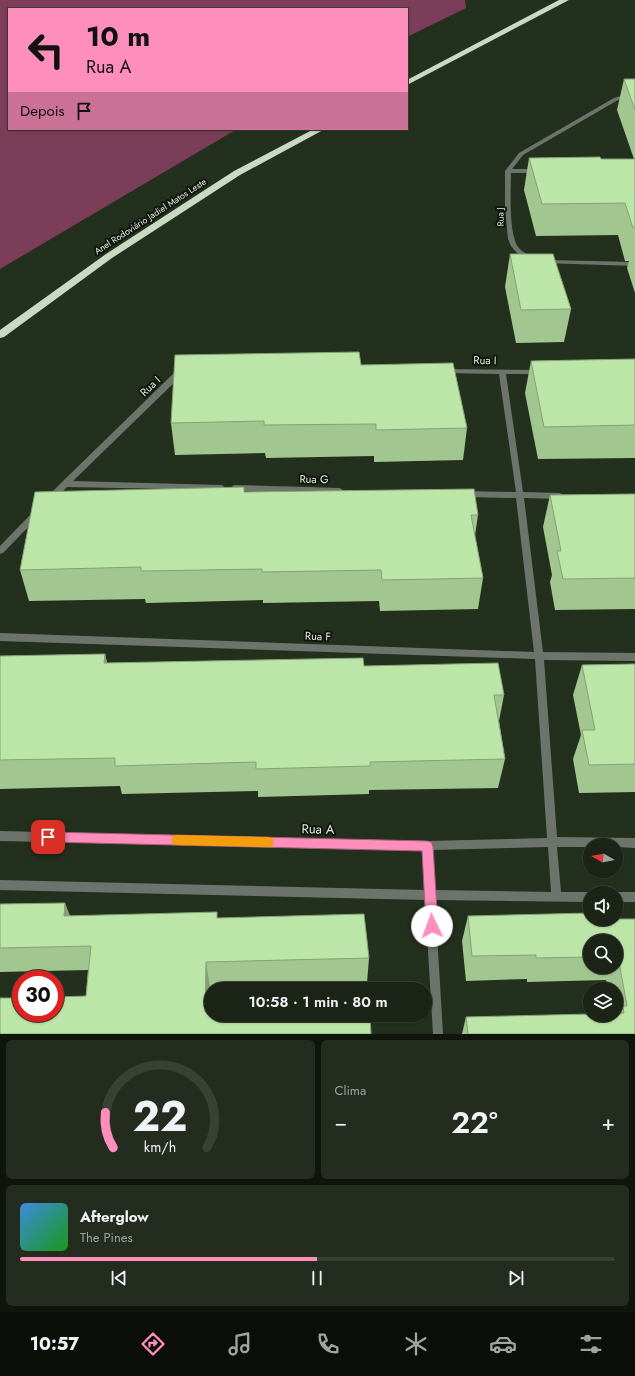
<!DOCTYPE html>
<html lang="pt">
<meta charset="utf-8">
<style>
:root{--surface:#1b2416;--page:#242c1f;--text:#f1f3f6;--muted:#a0a4a1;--line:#394135;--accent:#fe8ebc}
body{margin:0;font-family:Jost,sans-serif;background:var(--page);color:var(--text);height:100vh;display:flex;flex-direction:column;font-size:15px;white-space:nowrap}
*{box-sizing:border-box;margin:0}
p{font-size:13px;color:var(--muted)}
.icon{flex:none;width:22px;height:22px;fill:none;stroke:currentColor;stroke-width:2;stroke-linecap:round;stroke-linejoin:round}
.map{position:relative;height:1034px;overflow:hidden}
.sheet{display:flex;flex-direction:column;gap:6px;padding:6px;background:#0f140c;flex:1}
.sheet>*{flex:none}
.guide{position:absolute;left:8px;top:8px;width:400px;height:122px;border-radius:0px;box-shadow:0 1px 3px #0004,0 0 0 1px var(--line);background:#fe8ebc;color:#111;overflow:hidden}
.needle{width:26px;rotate:279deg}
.buttons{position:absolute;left:583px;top:838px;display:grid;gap:8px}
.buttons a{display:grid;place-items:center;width:40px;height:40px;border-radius:50%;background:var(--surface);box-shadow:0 1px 3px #0004,0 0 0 1px var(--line);font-size:20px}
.speed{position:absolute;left:12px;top:970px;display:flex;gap:8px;font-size:20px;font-weight:700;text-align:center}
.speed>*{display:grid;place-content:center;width:52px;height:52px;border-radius:50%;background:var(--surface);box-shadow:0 1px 3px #0004,0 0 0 1px var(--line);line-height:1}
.speed .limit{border:6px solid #d22;background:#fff;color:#111}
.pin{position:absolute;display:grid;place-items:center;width:34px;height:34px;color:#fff;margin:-17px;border-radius:8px;box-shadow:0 2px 6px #0006}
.me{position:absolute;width:44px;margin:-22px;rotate:357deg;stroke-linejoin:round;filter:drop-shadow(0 0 3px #0008)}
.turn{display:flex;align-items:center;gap:14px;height:84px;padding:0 12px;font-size:18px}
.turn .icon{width:52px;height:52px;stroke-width:2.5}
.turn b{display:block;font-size:28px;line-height:34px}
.then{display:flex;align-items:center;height:38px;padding:0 12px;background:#0003;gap:8px;font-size:15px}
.big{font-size:30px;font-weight:600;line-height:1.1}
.sheet .tile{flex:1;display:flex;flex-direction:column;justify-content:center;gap:6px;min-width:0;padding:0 14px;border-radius:6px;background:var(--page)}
.sheet .dial{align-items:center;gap:0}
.dial svg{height:104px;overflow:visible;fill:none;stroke:var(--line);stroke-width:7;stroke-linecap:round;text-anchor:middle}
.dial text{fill:var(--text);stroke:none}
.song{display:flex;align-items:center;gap:12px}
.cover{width:48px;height:48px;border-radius:6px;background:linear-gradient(135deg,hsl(210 70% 55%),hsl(120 70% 35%))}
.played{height:4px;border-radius:2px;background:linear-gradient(90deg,var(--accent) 50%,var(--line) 50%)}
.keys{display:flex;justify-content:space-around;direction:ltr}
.heat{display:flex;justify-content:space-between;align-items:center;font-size:22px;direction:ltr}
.sheet .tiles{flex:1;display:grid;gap:6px;grid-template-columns:1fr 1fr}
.tile:last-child{grid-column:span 2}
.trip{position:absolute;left:204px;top:982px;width:228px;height:40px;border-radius:20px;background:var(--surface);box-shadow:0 1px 3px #0004,0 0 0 1px var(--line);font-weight:600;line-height:40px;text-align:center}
.dock{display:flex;height:64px;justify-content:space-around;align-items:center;background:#0b0e09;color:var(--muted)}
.dock .icon{width:28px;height:28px}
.dock .on{color:var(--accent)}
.dock b{font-size:18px;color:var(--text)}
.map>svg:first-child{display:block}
.forest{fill:#7c3d58}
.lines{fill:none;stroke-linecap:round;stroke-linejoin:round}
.street{fill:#6d746b;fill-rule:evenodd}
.highway{fill:#c9d9c2;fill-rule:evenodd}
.wall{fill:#a2c690;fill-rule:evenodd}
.shaded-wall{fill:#84a176}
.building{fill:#bce6a8;stroke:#84a176}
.route{fill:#fe8ebc;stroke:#a55c7a}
.slow{fill:#f59e0b}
.labels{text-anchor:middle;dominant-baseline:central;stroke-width:4;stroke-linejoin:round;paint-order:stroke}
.far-street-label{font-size:9px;fill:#e4ece1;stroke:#11160e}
.street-label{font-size:11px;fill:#e4ece1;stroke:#11160e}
.near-street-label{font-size:13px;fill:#e4ece1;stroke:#11160e}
</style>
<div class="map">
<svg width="635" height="1034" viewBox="0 0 635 1034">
<rect width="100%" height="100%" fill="#24301e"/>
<path class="forest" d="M0,0H465L466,8L407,37V9H9V129H237L0,269Z"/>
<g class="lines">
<path class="street" d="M635,92V96L618,100L523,155L512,169H537L540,171L537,173H511C511,190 508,235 519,248C523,253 530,255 534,259L531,261L524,258L517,253L511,246L508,239L505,209V171L519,153L614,98Z
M546,260L635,262V266L544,263V261Z
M441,369L541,370L542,372L541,374H506L523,492L560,493L564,496L560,499L524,498L543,652L635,653V661L544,660L557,837L635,838V848L616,847V845H590V847H557L561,892H590L592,893H590V902L435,900L443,1034H433L425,900L0,890V880L425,890L422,850L0,841V831L427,841L547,838L535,659L0,641V633L534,652L516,498L464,497L460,494L464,491L516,492L499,374L444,373H441L440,371ZM548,847L551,892L435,890L432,850Z
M181,371L185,373L180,377L73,481L222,485L226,488L225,490L67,487L54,500H48L47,498L48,496L62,482L174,373Z
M234,485L340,488L344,491L340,494L234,491L230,488Z
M36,511L39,512L40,514L39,516L3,553L0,554V546L33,512Z
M616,892H635V902H616V893H614Z"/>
<path class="highway" d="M559,0H569L407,85V80Z
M314,129H325L240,175L112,258L4,337L0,338V330L106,254L234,171Z"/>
</g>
<path class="wall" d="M624,79H635V293L627,268L629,261H625L618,235L536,236L524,190L529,158L601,159H634L617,110Z
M510,254L571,309L564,342L516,343L505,287Z
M635,359V458L538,459L525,393L531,361Z
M361,365L467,428L463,460L374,462V456L266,458L265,453L175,455L171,423Z
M244,492L478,515L475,536L483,578L478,609L380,611L379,601L263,603V600L146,603L145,599L29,601L20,570Z
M635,494V609L555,610L550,582L552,575L543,527L550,495Z
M105,654L107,663L364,666L504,695L499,721L505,759L498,788L369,790V794L258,797V791L122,794L120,786L0,789V656Z
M635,664V792L579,793L573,759L581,735L573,695L582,665Z
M0,904L70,916L218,918L369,958L367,983L210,986V1012L371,1034L86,996L88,970L0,972Z
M468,916L592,919H635V1034H462L466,1017L616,1015V989H608L606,980L527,982V979L466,981L462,941ZM590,941H616V967H590Z"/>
<path class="shaded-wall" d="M105,654L112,684L104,663Z
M65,903L75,928L64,916Z
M206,962L210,986V1034L205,1012Z"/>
<path class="building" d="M624,79H635V110Z
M600,157L601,159H635V228H633L625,203L542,204L529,158Z
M510,254H553L571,309L521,310Z
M359,352L361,365L453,363L467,428L376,430V424L264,425V421L171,423L175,355Z
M635,359V425L544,427L531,361Z
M244,487V492L474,489L478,515H471L483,578L382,580L381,570L262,572V569L141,571V567L20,570L35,492Z
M635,494V578L563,579L557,551H561L550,495Z
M105,654L104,663L363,658L364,666L498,663L504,695H494L505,759L370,762V766L256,769V762L115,766V758L0,760V656Z
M635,664V764L589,765L582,730H595L582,665Z
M65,903L64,916L217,912V918L364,914L369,958L206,962L205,1012H211V1015H370L371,1034H0V998H21V1013H55V997L86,996L91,946L0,948V904Z
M590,913V919H635V1034H468L466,1017L590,1014V1015H616V1013H624L623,1006H627L618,956H616V941H590V957L536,958V955L472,956L468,916Z"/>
<path class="route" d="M48,832L427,841L431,842L433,846L438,926L436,930L432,932L428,930L426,926L422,851L48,842L44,841L42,837L44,834Z"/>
<path class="slow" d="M177,835L269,837L273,839L274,842L273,846L269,847L177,845L173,844L171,840L173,836Z"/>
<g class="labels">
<g class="far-street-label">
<text transform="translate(150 216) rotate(-33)">Anel Rodoviário Jadiel Matos Leste</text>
<text transform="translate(500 217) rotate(-92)">Rua J</text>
</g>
<g class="street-label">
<text transform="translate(485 360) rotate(1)">Rua I</text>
<text transform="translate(150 386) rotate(-44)">Rua I</text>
<text transform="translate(314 479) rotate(1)">Rua G</text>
<text transform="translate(318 636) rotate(2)">Rua F</text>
</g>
<g class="near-street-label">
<text transform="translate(318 829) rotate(1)">Rua A</text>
</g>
</g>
</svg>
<div class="buttons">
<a><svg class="needle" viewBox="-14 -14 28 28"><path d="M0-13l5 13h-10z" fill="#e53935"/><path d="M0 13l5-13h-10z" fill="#a0a4a1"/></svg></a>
<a><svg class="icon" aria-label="sound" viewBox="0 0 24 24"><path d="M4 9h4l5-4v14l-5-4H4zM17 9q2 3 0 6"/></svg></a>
<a><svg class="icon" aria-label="search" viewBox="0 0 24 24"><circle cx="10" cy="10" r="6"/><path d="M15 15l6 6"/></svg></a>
<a><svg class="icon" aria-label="layers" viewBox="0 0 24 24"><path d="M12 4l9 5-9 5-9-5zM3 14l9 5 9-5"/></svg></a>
</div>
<div class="speed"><div class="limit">30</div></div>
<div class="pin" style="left:48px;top:837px;background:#d93025"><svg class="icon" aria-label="arrive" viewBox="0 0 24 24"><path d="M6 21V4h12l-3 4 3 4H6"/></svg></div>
<svg class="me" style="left:432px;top:926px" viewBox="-20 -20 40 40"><circle r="19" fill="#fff"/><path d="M0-13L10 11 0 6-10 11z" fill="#fe8ebc"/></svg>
<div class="trip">10:58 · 1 min · 80 m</div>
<div class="guide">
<div class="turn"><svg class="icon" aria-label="left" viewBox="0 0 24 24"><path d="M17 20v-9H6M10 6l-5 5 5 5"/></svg><div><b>10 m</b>Rua A</div></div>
<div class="then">Depois<svg class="icon" aria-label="arrive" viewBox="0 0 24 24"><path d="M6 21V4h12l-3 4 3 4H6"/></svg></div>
</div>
</div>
<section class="sheet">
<div class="tiles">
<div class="tile dial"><svg viewBox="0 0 100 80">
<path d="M14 69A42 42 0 1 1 86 69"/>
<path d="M14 69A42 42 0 0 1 8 42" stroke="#fe8ebc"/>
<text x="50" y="56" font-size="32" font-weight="700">22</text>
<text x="50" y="72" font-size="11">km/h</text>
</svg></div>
<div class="tile"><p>Clima</p>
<div class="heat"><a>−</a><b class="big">22°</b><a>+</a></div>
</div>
<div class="tile">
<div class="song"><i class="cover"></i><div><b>Afterglow</b><p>The Pines</p></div></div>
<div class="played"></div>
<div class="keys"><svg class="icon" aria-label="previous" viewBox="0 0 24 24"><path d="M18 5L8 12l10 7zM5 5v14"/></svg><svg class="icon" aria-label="pause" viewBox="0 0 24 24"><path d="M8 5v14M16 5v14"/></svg><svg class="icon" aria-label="next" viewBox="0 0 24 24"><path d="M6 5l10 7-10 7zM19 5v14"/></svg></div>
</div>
</div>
</section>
<nav class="dock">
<b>10:57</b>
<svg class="icon on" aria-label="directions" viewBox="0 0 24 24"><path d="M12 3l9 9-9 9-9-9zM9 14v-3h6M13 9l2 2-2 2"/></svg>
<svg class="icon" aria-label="music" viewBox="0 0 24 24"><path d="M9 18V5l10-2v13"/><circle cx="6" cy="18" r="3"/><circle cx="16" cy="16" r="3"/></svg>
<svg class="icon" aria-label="phone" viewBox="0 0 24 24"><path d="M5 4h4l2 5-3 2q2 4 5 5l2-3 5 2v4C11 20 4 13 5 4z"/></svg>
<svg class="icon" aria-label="climate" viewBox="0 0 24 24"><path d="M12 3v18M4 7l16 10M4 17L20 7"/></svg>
<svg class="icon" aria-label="car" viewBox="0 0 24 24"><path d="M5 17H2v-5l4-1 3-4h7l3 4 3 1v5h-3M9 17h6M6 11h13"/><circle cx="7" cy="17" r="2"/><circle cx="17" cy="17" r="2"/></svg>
<svg class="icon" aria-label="filters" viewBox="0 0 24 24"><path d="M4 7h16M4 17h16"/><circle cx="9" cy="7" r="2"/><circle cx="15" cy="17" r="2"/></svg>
</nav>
